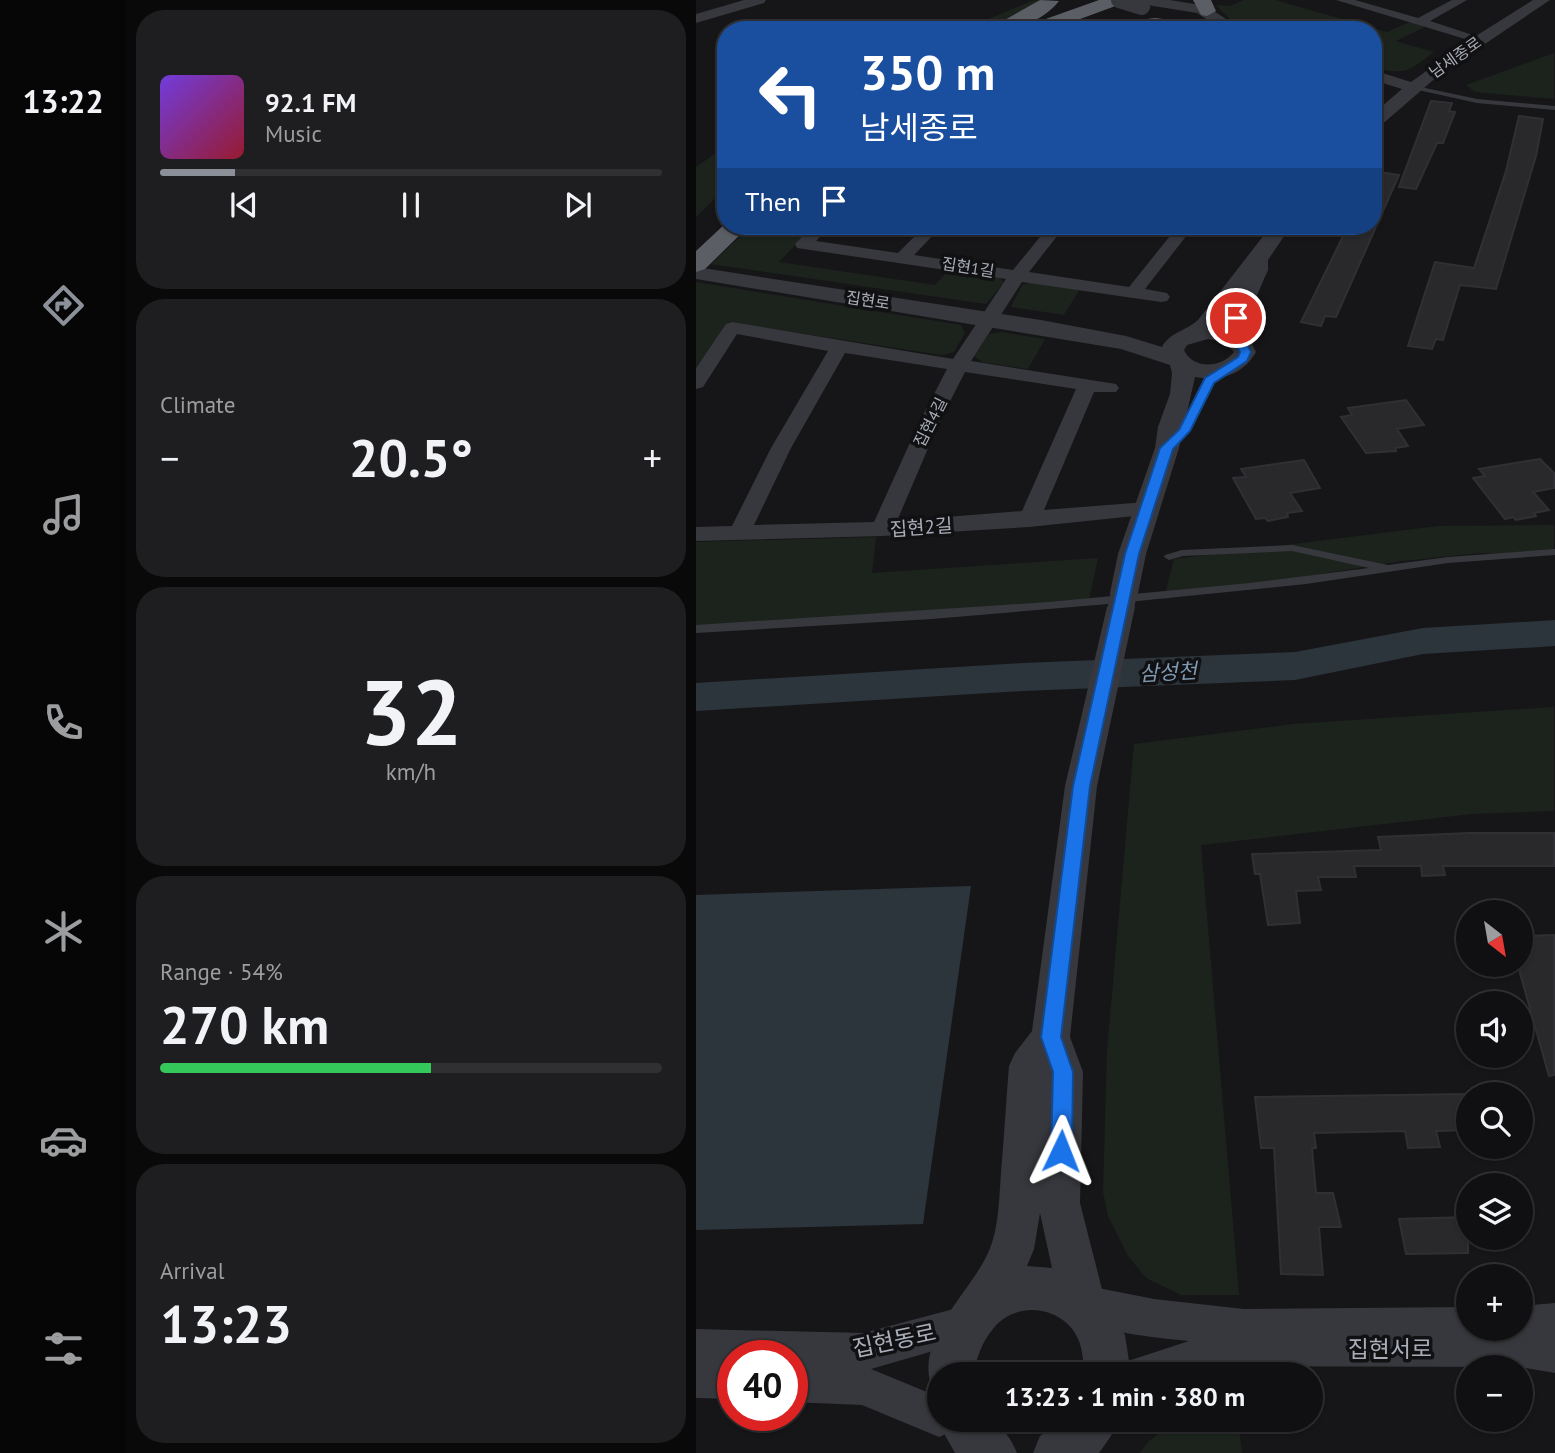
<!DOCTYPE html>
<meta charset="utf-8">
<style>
:root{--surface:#101012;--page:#1e1e20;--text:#f1f3f6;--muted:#9c9d9f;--line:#303032;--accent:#8c9099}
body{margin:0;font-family:"PT Sans","Noto Sans KR",sans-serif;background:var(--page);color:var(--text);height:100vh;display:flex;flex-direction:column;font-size:26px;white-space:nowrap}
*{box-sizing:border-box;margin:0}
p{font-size:23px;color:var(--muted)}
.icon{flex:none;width:38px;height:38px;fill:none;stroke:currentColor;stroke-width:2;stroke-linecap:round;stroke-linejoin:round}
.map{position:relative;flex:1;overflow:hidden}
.side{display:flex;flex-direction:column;gap:10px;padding:10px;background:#09090a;width:570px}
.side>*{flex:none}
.hud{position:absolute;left:21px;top:21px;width:665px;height:214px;border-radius:28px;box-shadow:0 2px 5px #0004,0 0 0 2px var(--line);background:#1a4fa0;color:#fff;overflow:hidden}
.needle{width:46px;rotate:149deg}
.tools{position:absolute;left:760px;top:900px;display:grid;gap:14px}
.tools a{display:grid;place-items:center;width:77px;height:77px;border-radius:50%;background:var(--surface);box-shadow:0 2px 5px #0004,0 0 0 2px var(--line);font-size:35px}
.speed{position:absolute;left:21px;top:1340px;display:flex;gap:14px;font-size:35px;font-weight:700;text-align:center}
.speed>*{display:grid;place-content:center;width:91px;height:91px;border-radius:50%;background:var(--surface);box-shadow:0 2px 5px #0004,0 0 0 2px var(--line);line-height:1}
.speed .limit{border:10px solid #d22;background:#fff;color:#111}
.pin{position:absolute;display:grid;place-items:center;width:60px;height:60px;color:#fff;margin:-30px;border:4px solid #fff;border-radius:50%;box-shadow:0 2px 7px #0007}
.me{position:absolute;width:77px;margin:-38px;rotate:2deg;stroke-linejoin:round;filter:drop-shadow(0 0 5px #0008)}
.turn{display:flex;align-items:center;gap:24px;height:147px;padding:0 28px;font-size:32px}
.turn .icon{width:91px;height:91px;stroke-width:2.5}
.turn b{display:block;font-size:49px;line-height:60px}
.then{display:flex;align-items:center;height:66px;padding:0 28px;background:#0003;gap:14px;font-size:26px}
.big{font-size:52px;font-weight:600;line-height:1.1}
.side .card{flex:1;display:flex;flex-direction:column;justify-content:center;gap:10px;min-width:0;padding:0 24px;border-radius:28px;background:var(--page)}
.side .dial{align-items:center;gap:0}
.dial b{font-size:91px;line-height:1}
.song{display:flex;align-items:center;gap:21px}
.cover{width:84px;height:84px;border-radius:10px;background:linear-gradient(135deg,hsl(260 70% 55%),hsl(350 70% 35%))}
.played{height:7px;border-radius:4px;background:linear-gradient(90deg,var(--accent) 15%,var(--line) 15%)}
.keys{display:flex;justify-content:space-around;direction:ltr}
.heat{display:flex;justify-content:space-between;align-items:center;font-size:38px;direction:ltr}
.charge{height:10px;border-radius:5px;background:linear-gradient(90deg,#34c759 54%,var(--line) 0)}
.trip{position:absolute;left:231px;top:1362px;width:396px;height:70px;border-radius:35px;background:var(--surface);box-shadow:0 2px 5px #0004,0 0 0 2px var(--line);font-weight:600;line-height:70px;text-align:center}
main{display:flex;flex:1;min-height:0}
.dock{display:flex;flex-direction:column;width:126px;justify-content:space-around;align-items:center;background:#060607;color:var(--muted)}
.dock .icon{width:49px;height:49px}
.dock .on{color:var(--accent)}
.dock b{font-size:32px;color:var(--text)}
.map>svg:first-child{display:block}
.green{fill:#1c231d}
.water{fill:#2c353c}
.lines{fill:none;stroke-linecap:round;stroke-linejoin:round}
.river{fill:#2c353c;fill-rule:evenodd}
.building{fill:#29292c;stroke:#303034;stroke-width:2}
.service{fill:#37383d;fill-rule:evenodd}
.minor{fill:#37383d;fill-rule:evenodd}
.tertiary{fill:#37383d;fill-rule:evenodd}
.trunk{fill:#5b5e65;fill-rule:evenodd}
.tertiary-bridge-far1{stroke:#37383d;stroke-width:16}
.tertiary-bridge{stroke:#37383d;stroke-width:26}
.route{fill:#1a73e8;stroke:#114b97;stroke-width:2}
.labels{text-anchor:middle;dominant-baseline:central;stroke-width:7;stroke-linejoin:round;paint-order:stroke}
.far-street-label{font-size:16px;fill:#a8adb8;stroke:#111113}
.street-label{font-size:19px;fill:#a8adb8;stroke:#111113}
.water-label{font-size:21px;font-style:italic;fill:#7f9bb3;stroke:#111113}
.near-street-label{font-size:23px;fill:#a8adb8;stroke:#111113}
</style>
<main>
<nav class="dock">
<b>13:22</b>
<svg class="icon on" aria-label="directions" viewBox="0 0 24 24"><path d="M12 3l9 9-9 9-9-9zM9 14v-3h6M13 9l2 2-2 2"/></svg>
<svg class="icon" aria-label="music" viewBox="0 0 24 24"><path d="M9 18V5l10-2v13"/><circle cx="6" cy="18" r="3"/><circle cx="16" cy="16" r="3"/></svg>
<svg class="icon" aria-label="phone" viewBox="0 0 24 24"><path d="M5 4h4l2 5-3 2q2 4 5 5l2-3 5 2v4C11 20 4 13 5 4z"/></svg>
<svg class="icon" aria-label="climate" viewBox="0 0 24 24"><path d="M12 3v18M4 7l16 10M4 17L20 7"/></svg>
<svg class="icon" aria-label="car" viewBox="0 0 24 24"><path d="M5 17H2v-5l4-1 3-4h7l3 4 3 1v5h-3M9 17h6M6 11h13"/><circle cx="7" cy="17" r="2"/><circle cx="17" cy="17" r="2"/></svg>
<svg class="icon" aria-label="filters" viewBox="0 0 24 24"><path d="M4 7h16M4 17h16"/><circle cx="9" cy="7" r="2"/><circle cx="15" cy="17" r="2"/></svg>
</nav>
<section class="side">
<div class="card">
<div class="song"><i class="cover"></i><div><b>92.1 FM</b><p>Music</p></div></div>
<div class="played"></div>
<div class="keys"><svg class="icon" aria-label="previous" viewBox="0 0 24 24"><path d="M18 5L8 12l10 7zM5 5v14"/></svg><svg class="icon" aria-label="pause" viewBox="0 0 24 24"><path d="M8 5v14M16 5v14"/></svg><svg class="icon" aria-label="next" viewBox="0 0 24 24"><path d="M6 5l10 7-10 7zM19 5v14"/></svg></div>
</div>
<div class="card"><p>Climate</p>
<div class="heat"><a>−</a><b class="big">20.5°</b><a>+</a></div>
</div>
<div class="card dial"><b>32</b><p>km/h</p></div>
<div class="card"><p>Range · 54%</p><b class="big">270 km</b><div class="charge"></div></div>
<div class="card"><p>Arrival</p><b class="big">13:23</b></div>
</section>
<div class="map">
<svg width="859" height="1453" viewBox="0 0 859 1453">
<rect width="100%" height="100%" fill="#161618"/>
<path class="green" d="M338,0L344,1L294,30H266Z
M547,0H579L691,32L714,22L729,27L700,41L738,52C713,71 709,76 677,67V30H558L533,18L520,5L535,6Z
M858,53V99L779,92L770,85Z
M30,146V187L0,217V167Z
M55,226H118L83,262L239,285L253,270L302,277L308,282L290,304L15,264Z
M0,282L265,325L269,333L258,352L245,355L33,322L0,367Z
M337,282L384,289L368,315L315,307L326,285Z
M305,332L349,339L332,369L286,362L278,356L293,334Z
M858,525V555L785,553L706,561L468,599L478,559L742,526Z
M180,537L176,573L402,558L393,600L0,628V542Z
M858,707V811L776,814L505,845L543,1295H485L450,1278L432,1256L412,1216L407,1192L411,1051L438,744L597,724Z
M481,1419H542L546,1453H444L453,1441Z"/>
<path class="water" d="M275,886L227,1224L0,1230V895Z"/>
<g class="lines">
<path class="river" d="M859,620V646L727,654L599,680L327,691L0,711V683L327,663L599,652L727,628Z"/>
</g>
<path class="building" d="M735,101L756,103L753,111L759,112L747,143H741L720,189L703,187Z
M823,116L847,119L840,156L800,289L764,285L747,340L740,339L736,349L712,346L739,262L778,268L810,171Z
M677,171L703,175L640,317L629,316L625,326L605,322L652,226H677Z
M710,400L728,425L701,429L712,446L699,448L700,451L670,453L645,417L656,415L652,408Z
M844,459L858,473V488L837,492L853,510L838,513L840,516L820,520L817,517L809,519L777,478L789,476L783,469Z
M608,460L624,488L594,493L606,511L591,513L592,517L572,521L569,518L560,519L537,478L550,477L545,469Z
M773,833H858V866H747L749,875L726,876L725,866H658L660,877H622L625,890L600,891L604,923L572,925L564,874H559L556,854L685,850L682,837Z
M858,935V1075L853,1076L824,973V936Z
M772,1094V1130L740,1131L744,1147L712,1148L709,1131L618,1133L620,1148H616L620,1193H637L645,1227H623L627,1275L585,1274L578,1148H565L559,1097Z
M772,1217V1253L710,1254L703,1219Z"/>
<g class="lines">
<path class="service" d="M715,85L781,99L859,106V110L781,103L713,88Z
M596,545L692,565L752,557L859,549V555L752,563L610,584L412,604L236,619L0,633V625L353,602L554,583L673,568L596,551L487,556L473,560L468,557L469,555L486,550Z"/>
<path class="minor" d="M640,0H659L722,18L756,0H771L734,21L789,39L783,43L779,42Z
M117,226H134L120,241L202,253L229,226H246L218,255L317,270L353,226H369L333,272L433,287L482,226H498L449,289L471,293L474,297L471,301L465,302L326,282L275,361L420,384L423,388L420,392H398L348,510L450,502L458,504L461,509L458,514L333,527L186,536L0,541V527L36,526L75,448L132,351L41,334L7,387L0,389V368L30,324L36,322L257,359L310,279L101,248L99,244ZM149,353L251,369L222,425L178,522L58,525L95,448ZM269,372L380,389L326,511L201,521L242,425Z
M387,1285L458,1299L548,1309L772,1307V1328H824V1306L859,1303V1373L824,1367L537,1366L513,1374H430L435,1360L493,1341C454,1337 410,1333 374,1317L368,1304L374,1291Z
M269,1306L282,1312L288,1325L282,1338L175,1369L243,1397V1419H262L257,1431L243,1437L166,1405L96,1402V1356H37V1399L0,1398V1329L167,1333Z"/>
<path class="tertiary" d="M48,0H70L68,3L0,23V14Z
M438,0H474L510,6L547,30H527L501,13L445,4Z
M837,0H854L743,75L683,127L677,128V114L706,89L677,80V70L715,82L775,39Z
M575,226H595L572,260V270L551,318L555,342L560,352C548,374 524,382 499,377L483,448L450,554L442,593L435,600L439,607L401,786L374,1037L387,1072L384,1203L408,1297L429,1335L435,1374H389C387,1364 387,1351 383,1341C369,1306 320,1299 297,1329C285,1343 282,1356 277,1374H243V1393L237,1391C216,1340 273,1295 292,1253C303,1230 303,1198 305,1173C308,1138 310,1102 313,1066L319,1053L336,1031L369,786L411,607L418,599L414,593L422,554L459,448L462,427L474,394L476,373L474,365L425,349L0,279V267L345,320L430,336L466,347C474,332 490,331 502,320ZM532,311L529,318L531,328L521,326ZM512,339L529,342L538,352C526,368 497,370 488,350L491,345ZM344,1213L356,1268L331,1266L338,1249Z
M243,1411V1419C281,1419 305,1413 321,1453H259L240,1419Z
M368,1419H422L415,1436L403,1453H337L344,1436Z"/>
<path class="trunk" d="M344,0L363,1C346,23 317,30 291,30Z
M403,0H428L425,4L354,30H327L330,26Z
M497,0H515L520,11L511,16L505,15Z
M459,18L484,21L487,25L481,30H398L407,25Z
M30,223V226H53L9,269L0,272V251Z"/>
<path class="tertiary-bridge-far1" d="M423,0L446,7"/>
<path class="tertiary-bridge" d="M425,607L428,593"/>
</g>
<path class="route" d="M540,315L546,318L550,342L555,352L551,361L518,383L494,431L477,449L443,554L394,786L365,1037L377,1072L376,1151L372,1158L365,1161L358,1158L355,1151L357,1072L345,1037L377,786L429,554L464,448L483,430L509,378L542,357L544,352L538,342L535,318Z"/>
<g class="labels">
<g class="far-street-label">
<text transform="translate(759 57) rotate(-35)">남세종로</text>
<text transform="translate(272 267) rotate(9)">집현1길</text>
<text transform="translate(172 300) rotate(9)">집현로</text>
<text transform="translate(234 422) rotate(-63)">집현4길</text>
</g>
<g class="street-label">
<text transform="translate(225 527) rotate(-4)">집현2길</text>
</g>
<g class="water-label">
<text transform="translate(472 672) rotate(-3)">삼성천</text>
</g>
<g class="near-street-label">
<text transform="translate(198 1340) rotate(-12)">집현동로</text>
<text x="694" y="1348">집현서로</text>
</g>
</g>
</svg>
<div class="tools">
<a><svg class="needle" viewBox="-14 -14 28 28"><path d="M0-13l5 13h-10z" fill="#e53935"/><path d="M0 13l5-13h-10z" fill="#9c9d9f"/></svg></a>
<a><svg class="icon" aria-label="sound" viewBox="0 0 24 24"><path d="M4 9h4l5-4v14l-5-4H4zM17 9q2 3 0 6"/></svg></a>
<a><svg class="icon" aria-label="search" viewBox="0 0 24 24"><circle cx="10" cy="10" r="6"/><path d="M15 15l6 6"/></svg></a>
<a><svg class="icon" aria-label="layers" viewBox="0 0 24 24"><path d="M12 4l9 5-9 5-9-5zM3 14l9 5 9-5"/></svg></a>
<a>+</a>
<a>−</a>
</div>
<div class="speed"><div class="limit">40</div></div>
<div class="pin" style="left:540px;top:318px;background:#d93025"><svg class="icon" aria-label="arrive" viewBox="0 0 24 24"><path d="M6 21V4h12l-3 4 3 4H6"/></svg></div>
<svg class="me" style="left:365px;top:1151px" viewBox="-20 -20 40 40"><path d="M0-17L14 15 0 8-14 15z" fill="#1a73e8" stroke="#fff" stroke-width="4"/></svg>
<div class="trip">13:23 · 1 min · 380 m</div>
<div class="hud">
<div class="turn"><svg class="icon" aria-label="left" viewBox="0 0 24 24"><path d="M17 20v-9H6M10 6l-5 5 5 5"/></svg><div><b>350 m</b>남세종로</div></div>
<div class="then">Then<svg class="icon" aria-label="arrive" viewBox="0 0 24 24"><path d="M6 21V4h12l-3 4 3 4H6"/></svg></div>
</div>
</div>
</main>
